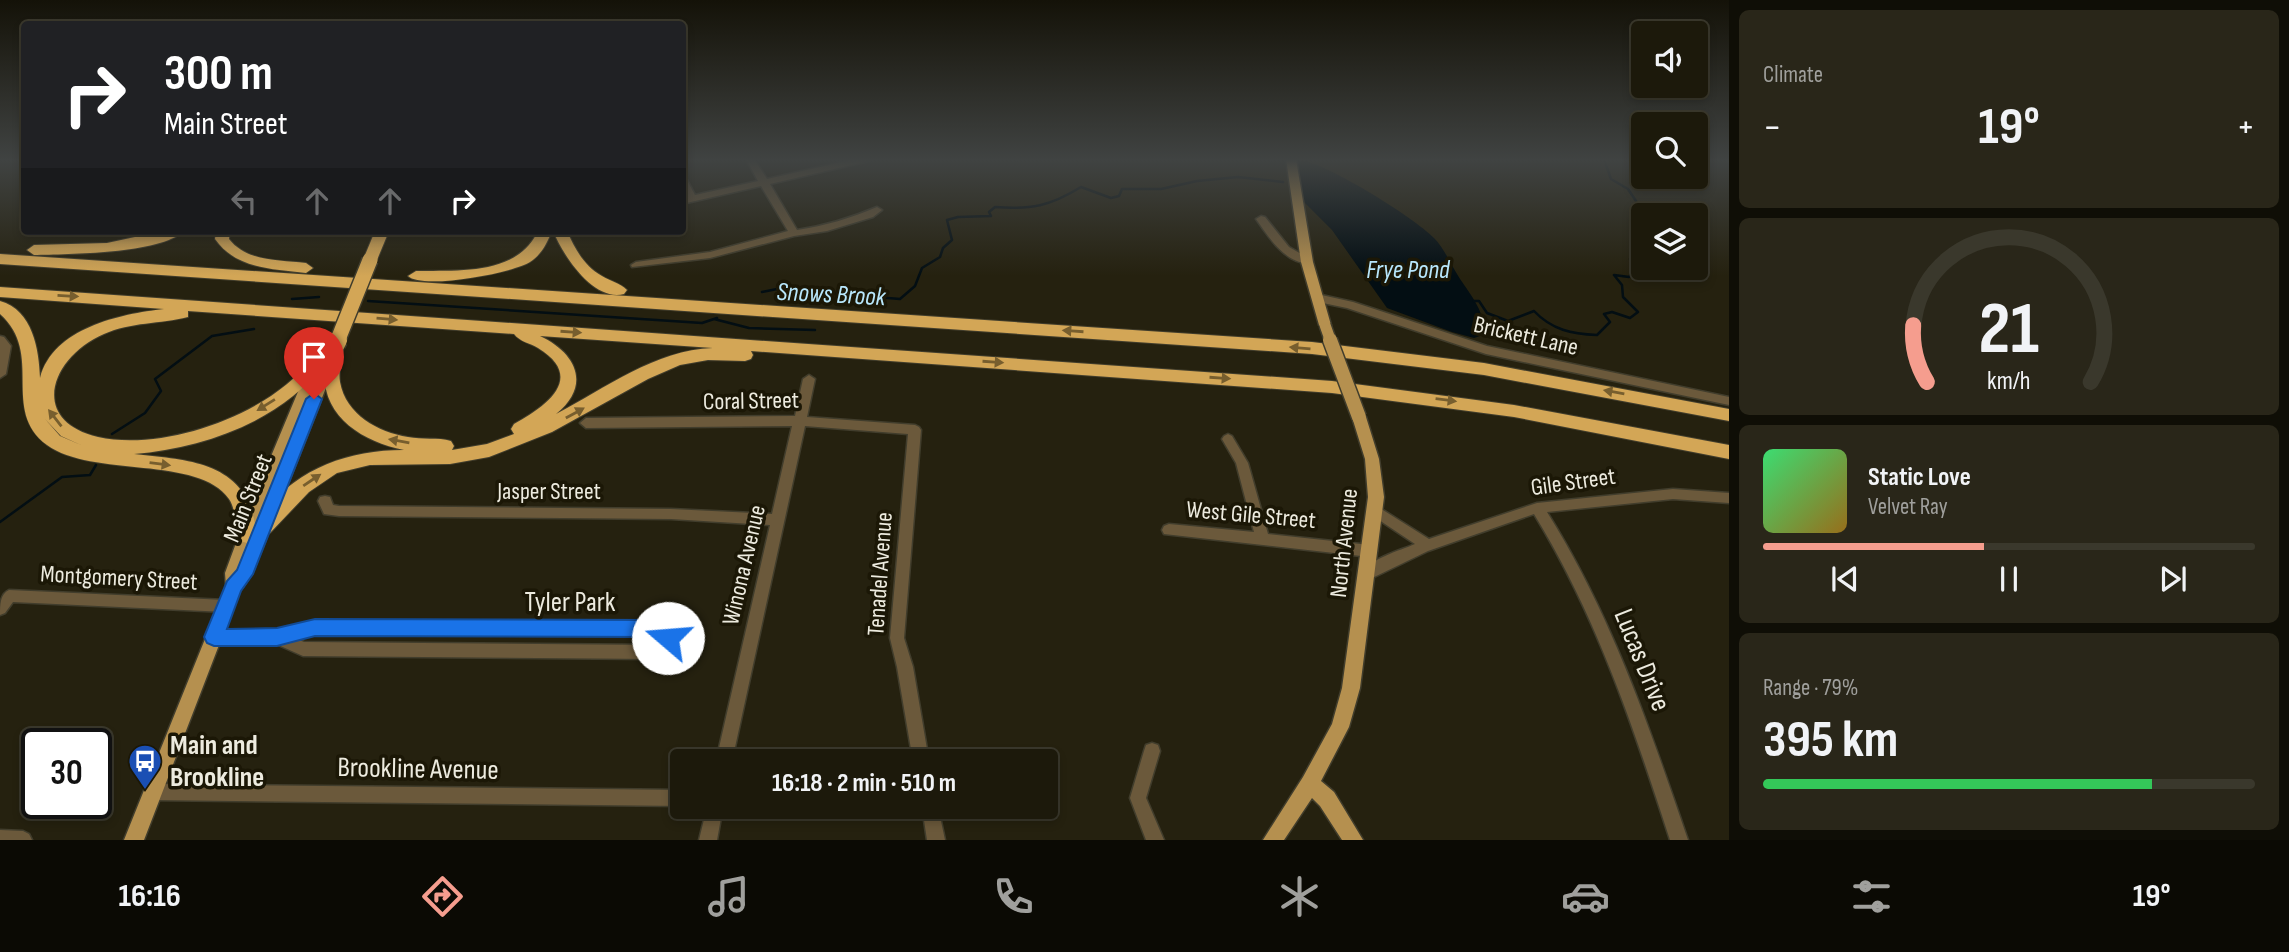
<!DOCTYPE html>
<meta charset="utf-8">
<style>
:root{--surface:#1c190b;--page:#292619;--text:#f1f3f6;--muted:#a0a09d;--line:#3a382c;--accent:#f59d8e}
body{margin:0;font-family:"Sofia Sans Condensed",sans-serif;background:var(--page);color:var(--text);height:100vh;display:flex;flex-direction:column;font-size:26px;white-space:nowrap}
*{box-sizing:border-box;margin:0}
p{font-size:23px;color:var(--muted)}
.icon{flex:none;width:38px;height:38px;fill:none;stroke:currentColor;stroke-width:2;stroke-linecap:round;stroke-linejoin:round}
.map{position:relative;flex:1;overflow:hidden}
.details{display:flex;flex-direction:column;gap:10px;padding:10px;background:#0f0e06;width:560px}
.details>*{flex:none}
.guide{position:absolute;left:21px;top:21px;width:665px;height:214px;border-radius:7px;box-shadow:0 4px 10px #0003,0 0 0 2px var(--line);background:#202124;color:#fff;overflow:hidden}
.tools{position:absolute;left:1631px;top:21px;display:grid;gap:14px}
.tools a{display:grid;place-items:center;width:77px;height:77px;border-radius:7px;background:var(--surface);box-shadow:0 4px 10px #0003,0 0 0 2px var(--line);font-size:35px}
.speed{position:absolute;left:21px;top:728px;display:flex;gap:14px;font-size:35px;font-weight:700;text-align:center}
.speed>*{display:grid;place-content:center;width:91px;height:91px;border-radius:50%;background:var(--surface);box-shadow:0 4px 10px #0003,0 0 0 2px var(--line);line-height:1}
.speed .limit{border:4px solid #111;border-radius:10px;background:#fff;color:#111}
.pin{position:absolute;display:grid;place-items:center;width:60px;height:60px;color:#fff;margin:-72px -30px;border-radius:50% 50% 50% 0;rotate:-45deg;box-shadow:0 0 7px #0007}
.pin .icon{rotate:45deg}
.me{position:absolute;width:77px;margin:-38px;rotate:288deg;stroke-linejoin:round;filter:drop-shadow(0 0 5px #0008)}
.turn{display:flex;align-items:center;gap:24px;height:147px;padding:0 28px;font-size:32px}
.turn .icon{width:91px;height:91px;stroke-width:2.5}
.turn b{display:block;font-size:49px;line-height:60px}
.lanes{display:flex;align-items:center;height:66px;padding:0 28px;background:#0003;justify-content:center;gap:35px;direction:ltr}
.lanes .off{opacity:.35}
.big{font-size:52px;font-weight:700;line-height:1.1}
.details .tile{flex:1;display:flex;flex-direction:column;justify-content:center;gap:10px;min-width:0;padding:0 24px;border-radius:10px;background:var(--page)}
.details .dial{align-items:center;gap:0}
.dial svg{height:182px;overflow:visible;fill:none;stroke:var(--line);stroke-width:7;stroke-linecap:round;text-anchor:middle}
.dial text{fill:var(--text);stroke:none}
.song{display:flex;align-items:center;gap:21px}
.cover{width:84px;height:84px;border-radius:10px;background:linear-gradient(135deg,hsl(140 70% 55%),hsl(40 70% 35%))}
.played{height:7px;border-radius:4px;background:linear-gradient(90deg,var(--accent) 45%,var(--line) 45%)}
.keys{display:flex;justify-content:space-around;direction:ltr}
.heat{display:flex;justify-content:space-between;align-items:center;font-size:38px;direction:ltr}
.charge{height:10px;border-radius:5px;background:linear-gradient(90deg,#34c759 79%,var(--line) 0)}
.trip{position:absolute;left:670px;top:749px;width:388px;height:70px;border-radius:7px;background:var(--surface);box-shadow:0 4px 10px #0003,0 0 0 2px var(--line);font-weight:700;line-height:70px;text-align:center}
.tab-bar{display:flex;height:112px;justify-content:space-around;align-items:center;background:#0b0a04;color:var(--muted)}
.tab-bar .icon{width:49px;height:49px}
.tab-bar .selected{color:var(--accent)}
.tab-bar b{font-size:32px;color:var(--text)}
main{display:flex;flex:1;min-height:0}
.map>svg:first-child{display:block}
.water{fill:#030e13}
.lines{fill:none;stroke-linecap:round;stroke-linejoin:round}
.stream{stroke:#030e13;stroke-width:2.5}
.minor-casing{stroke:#413d2c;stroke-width:3}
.major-casing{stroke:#413d2c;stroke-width:3}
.highway-casing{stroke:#413d2c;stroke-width:2}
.minor{fill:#6b593b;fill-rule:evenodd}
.major{fill:#b5904f;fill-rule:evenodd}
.highway{fill:#d3a656;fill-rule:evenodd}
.major-bridge-far1-casing{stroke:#413d2c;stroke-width:14;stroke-linecap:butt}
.major-bridge-casing{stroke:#413d2c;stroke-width:17;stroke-linecap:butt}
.highway-bridge-far1-casing{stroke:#413d2c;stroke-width:18;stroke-linecap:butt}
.highway-bridge-casing{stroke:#413d2c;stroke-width:21;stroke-linecap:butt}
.major-bridge-far1{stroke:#b5904f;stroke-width:11}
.major-bridge{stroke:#b5904f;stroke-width:14}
.highway-bridge-far1{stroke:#d3a656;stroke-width:15}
.highway-bridge{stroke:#d3a656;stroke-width:18}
.oneway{fill:#775e2e}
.route{fill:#1a73e8;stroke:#114b97;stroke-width:2}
.labels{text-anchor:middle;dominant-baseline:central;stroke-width:7;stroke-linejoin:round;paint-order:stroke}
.street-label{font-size:24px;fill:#edebdf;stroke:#1b1706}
.water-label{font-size:26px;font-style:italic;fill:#b8e7fc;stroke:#1b1706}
.near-street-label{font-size:28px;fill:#edebdf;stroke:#1b1706}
.near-poi-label{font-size:28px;font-weight:bold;fill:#edebdf;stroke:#1b1706;text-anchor:start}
</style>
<main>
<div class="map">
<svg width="1729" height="840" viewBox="0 0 1729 840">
<rect width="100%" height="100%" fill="#25210f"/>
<path class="water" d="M1295,159C1321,159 1415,218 1434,238C1444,248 1450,263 1457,274C1466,290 1492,317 1480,336L1474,338L1452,332L1387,308L1332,230L1303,201Z"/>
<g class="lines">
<path class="stream" d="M1604,159L1611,179L1628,189L1640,207L1636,217L1643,231
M762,292L777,289L900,299L915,286L922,268L940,257L943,248L952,240L947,220L958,217L991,216L989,212L995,207C1031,210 1050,206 1081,187L1111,198L1119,196L1122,189H1161L1197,181L1238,177L1283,182
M292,299L319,297
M368,301L702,323L717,318
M1474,301H1479L1487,313L1508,321L1534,311C1552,330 1572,334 1597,335L1610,322L1604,314L1612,312L1630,318L1638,312L1623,297L1622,285L1614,275L1629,277L1635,270L1630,259L1643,244
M714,319L749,328L815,330
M112,434L145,413L161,391L155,379L212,336L254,329
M0,522L62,477L90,475L96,465"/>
<defs>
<path id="minor" d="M746,159H754L767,179L855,159H870L869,161L770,184L797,230C825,226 851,218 877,207L882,210L873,217L827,231L794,236L710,258L632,267L631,265L636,262L710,252L788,231L761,186L682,204V198L686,197L682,190V177L687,180L695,195L758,181Z
M1261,216L1265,217L1289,247L1310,259V263C1286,265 1268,236 1256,219Z
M1317,294L1353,302L1487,346L1729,397V405L1486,354L1347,308L1313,301L1312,298Z
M0,336L4,337L11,346L6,374L0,378Z
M809,375L815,379L807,417L915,425L919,427L921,430L904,638L913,667L929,761H913L897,667L890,638L908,434L805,426L732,761H716L770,525L671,519L339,516L324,514L318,501L320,497L325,496L330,497L333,505L339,506L671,509L772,514L792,426L586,428L580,423L586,418L795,416L803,379Z
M1228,434L1232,436L1248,463L1268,534L1370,545L1375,547L1377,551L1375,555L1370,557L1164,534L1162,530L1164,526L1169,524L1254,532L1236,463L1222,439L1224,436Z
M1673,489L1729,493V503L1673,499L1547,512C1611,614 1649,726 1688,840H1670C1633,726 1597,617 1534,514L1428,551L1368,580L1363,578L1361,574C1371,558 1399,551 1415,544L1370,514L1368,510L1370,506L1375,505L1429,539L1537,503Z
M9,590L226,600L231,602L233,606L231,610L226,612L13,602L5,613L0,615C0,605 0,594 9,590Z
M315,621L658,622L670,627L675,638L667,654L654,659L303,656L276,644H214L209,642L207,637L209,632L214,630H277ZM315,635L657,636L660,638L654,645L304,642L297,639Z
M1152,743L1158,745L1160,751L1146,798L1164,840H1146L1130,798L1144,751L1146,745Z
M152,784L682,790V806L152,800L146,798L144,792L146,786Z
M707,807H723L717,840H699Z
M922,807H938L945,840H927Z
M0,830L23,831L29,834L32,840H0Z"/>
<path id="major" d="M1286,159H1296L1313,262L1331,325L1325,329L1319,325L1301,262Z
M332,350L339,355L252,574L240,591L234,606L144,840H124L226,587L225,573L246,516L310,363L317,358L323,362L327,352Z
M1359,412L1366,417L1379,459L1384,497L1360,688L1349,727L1321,781L1334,792L1363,840H1342L1320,806L1312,798L1284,840H1263L1303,777L1332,724L1342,688L1368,497L1365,459L1352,417Z"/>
<path id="highway" d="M163,231H184C160,254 68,254 34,255L27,250L34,245L107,243Z
M216,231H230L229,239C247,262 279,260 306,263L313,268L306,273C272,269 236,269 215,239Z
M375,231H389L377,260L370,265L363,260Z
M538,231H552C547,243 542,254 530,262C513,273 422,290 408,276L416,271C458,270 517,276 538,231Z
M553,231H567C575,249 584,266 602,276C610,281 620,283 627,290L624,294C593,302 563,255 553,231Z
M0,254L1312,342L1484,363L1729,409V421L1484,375L1312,354L0,264Z
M0,287L1332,381L1514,405L1729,445V459L1514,417L1332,393L751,351L753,355L751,359L745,361L708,360L680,365L648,379L552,432L489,457L450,464L370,465L337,473L309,492L270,533L263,535L256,533L254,541L247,543L240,541C234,528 237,511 229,499C199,455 92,478 47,445C0,410 45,354 0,314V301C33,310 39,350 40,378C53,328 120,314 164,309L0,297ZM188,311L514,334C520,342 530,343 538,348C587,378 545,407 514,424L511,429L514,434L487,444L452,450L454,446L451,441C438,437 422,440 408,437C378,432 346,415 340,382C338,370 343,356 344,344L336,338L319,339C316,345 315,353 311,359C271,414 164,452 98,437C27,420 52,356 104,334C131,322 160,324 188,317ZM540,336L713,348C655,350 606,388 556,414C592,385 576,353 540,336ZM325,363C318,414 360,441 404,450C343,450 289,472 255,524C244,461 187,460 134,454C204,448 282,421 325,363ZM45,419L61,436L81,445L60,436Z"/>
</defs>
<use href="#minor" class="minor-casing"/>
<use href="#major" class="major-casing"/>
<use href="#highway" class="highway-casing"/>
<use href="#minor" class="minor"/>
<use href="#major" class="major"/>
<use href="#highway" class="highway"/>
<defs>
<path id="major-bridge-far1" d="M1325,325L1331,342"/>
<path id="major-bridge" d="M1330,340L1359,417"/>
<path id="highway-bridge-far1" d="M337,342L370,260"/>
<path id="highway-bridge" d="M336,344L338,340"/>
</defs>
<use href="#major-bridge-far1" class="major-bridge-far1-casing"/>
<use href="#major-bridge" class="major-bridge-casing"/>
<use href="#highway-bridge-far1" class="highway-bridge-far1-casing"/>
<use href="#highway-bridge" class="highway-bridge-casing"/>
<use href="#major-bridge-far1" class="major-bridge-far1"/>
<use href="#major-bridge" class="major-bridge"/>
<use href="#highway-bridge-far1" class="highway-bridge-far1"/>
<use href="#highway-bridge" class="highway-bridge"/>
</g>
<defs><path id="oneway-solid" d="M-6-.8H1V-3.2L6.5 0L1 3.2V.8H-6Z" transform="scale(1.75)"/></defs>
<g class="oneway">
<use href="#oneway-solid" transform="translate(68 296) rotate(3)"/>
<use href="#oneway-solid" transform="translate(387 319) rotate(5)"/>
<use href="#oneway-solid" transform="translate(1073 331) rotate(-176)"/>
<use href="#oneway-solid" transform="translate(571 332) rotate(4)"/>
<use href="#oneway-solid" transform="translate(1300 348) rotate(-175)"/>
<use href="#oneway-solid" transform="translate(993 362) rotate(4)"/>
<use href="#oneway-solid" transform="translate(1220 378) rotate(4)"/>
<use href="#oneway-solid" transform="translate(1614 392) rotate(-170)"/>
<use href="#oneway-solid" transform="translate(1446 400) rotate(7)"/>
<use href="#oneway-solid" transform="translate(266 405) rotate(148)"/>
<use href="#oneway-solid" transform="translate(575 413) rotate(-29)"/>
<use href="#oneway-solid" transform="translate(55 418) rotate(-128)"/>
<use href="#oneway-solid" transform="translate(399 441) rotate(-170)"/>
<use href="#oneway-solid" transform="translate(160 464) rotate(7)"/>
<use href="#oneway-solid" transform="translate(312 480) rotate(-34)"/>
</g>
<linearGradient id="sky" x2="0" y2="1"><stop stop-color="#141208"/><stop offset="0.58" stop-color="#404342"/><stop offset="1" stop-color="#404342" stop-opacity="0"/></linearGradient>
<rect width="1729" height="276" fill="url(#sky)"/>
<path class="route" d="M314,393L322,399L253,574L241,591L227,629L277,628L315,619L658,620L672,626L677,638L675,644L668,647L661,644L657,637L315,636L277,646H214L207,643L204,637L227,581L237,570L306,399Z"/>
<defs>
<symbol id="bus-pin" viewBox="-11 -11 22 30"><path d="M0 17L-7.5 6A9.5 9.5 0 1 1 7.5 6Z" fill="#1a4fb4" stroke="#1b1706"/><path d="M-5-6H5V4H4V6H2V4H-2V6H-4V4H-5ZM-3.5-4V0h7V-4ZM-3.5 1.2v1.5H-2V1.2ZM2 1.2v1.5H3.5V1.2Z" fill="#fff"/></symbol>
</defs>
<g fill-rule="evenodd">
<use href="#bus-pin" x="126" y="742" width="38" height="52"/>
</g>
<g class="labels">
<g class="street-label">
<text transform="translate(1526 336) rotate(13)">Brickett Lane</text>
<text transform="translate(751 401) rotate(-1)">Coral Street</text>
<text transform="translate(1573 482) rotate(-8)">Gile Street</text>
<text x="549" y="491">Jasper Street</text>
<text transform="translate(248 498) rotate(-68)">Main Street</text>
<text transform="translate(1251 515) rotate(5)">West Gile Street</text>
<text transform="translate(1344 543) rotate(-84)">North Avenue</text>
<text transform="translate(744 565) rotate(-77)">Winona Avenue</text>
<text transform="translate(880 574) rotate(-86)">Tenadel Avenue</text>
<text transform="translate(119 578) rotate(3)">Montgomery Street</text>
</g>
<g class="water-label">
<text x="1408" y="270">Frye Pond</text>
<text transform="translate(831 295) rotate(3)">Snows Brook</text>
</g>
<g class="near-street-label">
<text x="570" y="602">Tyler Park</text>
<text transform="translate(1642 660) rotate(68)">Lucas Drive</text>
<text transform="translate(418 769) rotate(1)">Brookline Avenue</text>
</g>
<g class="near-poi-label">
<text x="170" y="745">Main and<tspan x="170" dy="32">Brookline</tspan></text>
</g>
</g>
</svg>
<div class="tools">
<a><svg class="icon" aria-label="sound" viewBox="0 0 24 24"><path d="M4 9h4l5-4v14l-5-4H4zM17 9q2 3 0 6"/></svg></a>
<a><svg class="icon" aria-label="search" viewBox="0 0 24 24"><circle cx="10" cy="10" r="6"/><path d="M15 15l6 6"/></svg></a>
<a><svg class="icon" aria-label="layers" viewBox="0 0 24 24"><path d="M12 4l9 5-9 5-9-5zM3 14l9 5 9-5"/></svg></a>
</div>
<div class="speed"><div class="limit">30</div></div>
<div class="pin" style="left:314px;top:399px;background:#d93025"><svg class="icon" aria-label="arrive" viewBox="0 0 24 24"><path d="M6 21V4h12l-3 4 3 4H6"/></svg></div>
<svg class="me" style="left:668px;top:638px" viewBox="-20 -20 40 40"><circle r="19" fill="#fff"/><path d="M0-13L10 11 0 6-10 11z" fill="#1a73e8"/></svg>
<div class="trip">16:18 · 2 min · 510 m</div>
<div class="guide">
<div class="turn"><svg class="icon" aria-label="right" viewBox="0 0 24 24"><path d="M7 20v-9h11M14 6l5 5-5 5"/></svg><div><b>300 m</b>Main Street</div></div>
<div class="lanes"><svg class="icon off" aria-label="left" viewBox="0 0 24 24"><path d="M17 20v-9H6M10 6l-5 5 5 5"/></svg><svg class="icon off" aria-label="ahead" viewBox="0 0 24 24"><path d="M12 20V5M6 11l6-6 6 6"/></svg><svg class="icon off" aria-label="ahead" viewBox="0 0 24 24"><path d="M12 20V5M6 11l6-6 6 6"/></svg><svg class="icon" aria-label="right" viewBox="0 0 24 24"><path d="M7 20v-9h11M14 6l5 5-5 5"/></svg></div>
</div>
</div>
<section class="details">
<div class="tile"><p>Climate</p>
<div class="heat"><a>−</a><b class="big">19°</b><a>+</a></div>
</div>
<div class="tile dial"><svg viewBox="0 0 100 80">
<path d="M14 69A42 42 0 1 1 86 69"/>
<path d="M14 69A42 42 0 0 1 8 44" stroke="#f59d8e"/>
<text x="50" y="56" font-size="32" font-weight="700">21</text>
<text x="50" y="72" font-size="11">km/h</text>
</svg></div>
<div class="tile">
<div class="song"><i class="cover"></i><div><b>Static Love</b><p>Velvet Ray</p></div></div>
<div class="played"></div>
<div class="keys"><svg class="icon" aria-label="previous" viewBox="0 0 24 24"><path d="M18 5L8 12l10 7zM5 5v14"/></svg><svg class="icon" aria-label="pause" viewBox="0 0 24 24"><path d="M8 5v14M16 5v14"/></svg><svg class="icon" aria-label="next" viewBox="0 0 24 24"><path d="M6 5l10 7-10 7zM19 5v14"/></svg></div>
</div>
<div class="tile"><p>Range · 79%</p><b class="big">395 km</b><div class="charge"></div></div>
</section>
</main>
<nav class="tab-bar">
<b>16:16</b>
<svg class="icon selected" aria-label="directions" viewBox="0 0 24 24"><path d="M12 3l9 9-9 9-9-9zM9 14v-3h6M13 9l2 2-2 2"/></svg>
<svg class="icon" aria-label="music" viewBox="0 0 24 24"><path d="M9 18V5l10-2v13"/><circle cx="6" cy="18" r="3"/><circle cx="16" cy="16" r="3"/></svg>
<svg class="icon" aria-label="phone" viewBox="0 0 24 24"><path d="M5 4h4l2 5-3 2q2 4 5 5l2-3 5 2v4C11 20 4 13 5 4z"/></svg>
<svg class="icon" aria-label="climate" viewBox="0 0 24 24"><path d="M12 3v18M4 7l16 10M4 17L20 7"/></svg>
<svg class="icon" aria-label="car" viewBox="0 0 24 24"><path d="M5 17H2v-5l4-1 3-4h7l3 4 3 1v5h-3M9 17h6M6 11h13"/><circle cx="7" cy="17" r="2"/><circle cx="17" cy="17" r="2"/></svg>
<svg class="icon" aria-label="filters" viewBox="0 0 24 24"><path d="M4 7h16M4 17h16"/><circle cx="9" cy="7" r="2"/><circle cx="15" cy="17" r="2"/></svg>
<b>19°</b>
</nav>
